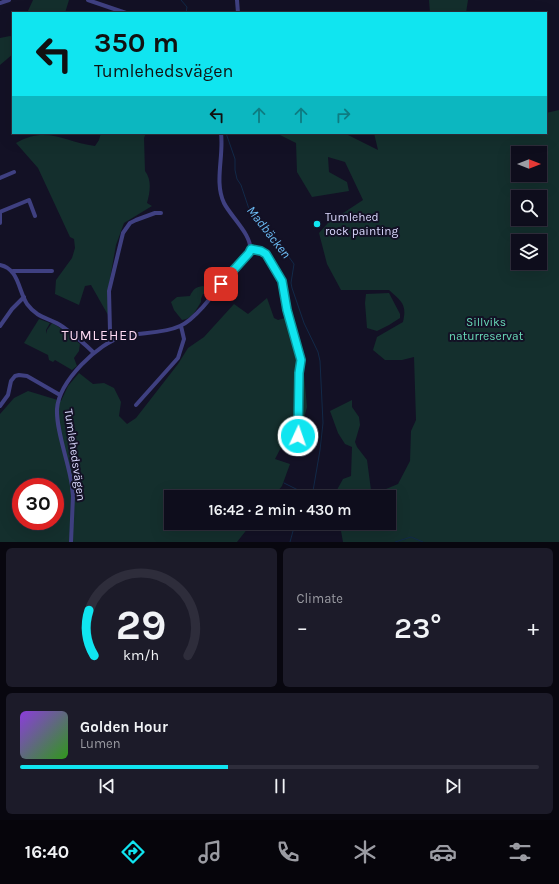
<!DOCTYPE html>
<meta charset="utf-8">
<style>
:root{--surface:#0e0d1c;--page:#1c1b29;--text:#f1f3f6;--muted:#9b9ca3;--line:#2e2d3b;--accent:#10e5f0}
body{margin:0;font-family:Karla,sans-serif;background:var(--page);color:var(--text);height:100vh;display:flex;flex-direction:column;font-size:15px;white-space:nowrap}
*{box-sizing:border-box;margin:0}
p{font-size:13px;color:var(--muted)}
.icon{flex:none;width:22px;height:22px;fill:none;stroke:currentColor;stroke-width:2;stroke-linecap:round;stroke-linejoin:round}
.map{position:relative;height:542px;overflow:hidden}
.sheet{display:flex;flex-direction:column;gap:6px;padding:6px;background:#08070f;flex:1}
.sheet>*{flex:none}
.guide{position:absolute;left:12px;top:12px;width:535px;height:122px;border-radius:0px;box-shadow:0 4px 16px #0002,0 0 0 1px var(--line);background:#10e5f0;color:#111;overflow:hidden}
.needle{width:26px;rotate:90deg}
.controls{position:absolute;left:511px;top:146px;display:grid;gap:8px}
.controls a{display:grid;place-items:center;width:36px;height:36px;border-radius:0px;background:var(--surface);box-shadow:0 4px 16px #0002,0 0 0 1px var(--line);font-size:20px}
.speed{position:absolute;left:12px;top:478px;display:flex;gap:8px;font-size:20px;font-weight:700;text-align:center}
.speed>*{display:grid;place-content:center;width:52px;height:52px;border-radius:50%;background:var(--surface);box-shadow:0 4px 16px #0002,0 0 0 1px var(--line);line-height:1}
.speed .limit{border:6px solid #d22;background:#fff;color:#111}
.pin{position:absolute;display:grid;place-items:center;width:34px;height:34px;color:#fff;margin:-17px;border-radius:8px;box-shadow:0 2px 6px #0006}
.me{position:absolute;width:44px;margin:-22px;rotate:3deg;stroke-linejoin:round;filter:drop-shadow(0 0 3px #0008)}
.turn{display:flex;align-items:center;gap:14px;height:84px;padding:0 16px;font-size:18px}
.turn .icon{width:52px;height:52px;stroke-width:2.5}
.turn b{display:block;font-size:28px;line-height:34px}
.lanes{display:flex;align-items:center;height:38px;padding:0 16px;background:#0003;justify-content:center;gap:20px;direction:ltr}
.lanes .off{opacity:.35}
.big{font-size:30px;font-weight:600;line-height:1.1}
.sheet .card{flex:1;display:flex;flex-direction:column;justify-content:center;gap:6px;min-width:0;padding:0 14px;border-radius:6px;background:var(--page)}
.sheet .dial{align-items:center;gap:0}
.dial svg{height:104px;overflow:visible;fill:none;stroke:var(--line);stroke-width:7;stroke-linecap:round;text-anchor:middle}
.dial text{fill:var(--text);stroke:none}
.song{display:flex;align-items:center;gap:12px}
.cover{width:48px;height:48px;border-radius:6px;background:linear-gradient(135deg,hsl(270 70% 55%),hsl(110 70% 35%))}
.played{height:4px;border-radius:2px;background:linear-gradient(90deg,var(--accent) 40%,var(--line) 40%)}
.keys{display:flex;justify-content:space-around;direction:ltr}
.heat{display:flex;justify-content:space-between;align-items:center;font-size:22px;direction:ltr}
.sheet .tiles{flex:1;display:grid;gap:6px;grid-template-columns:1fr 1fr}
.card:last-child{grid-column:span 2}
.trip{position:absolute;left:164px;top:490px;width:232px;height:40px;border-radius:0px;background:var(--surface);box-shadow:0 4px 16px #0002,0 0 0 1px var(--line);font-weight:600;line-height:40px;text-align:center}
.dock{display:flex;height:64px;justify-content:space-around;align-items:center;background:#06050b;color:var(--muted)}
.dock .icon{width:28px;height:28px}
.dock .current{color:var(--accent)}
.dock b{font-size:18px;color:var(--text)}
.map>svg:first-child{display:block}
.green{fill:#142f2d;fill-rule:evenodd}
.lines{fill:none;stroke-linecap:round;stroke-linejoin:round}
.stream{stroke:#122948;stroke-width:1}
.street{stroke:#3f4081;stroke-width:4}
.route-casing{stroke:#0a959c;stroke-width:10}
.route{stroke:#10e5f0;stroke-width:7}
.poi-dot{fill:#10e5f0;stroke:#131125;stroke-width:1.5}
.labels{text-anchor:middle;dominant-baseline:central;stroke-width:4;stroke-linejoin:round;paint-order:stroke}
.poi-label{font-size:12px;fill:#dad8fd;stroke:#131125;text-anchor:start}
.park-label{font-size:12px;fill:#68d9b7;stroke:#131125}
.street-label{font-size:12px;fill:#dad8fd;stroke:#131125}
.water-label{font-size:13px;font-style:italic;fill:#6cbdf6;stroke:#131125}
.quarter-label{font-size:14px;letter-spacing:1px;fill:#fdd9f2;stroke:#131125}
</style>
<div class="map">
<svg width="559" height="542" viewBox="0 0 559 542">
<rect width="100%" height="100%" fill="#131125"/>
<path class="green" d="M33,0H69L65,13H27Z
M429,0H468L466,13H430Z
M10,36L13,37V54L0,65V38Z
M559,110V542H343L341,531L338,523H389V497H382L379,492L398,484L410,461L411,431L416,420L414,357L402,360H385L373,350L377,337L403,322C407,304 402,302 389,290H341L327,264L319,233L328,223L363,200L345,162L328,157L329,172L347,182L349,191L312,197L297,172L296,143L276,133H344L378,150L374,133H546V113ZM518,153H540V175H518ZM518,197H540V219H518ZM518,241H540V263H518Z
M101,133H146L144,138L145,171C152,180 150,192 147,203L152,206L124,223L116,245L108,290V315L91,285L85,286L79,305L55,294L56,280L72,258L75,248L74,239L70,237L38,168L16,143C46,125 65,142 95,146L99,140Z
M203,286L208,290L209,293L207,294H203L201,299V302C196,310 192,319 182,320L174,310L171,302L177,297L190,296C193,289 196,287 203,286Z
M389,293L400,314V318L389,325L377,331L367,328L365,303L366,294Z
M267,298L274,318L278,320L285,318L296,359L304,374L307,407L303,422L295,428L292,432L288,434L275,459L290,464L282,486L273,497H171V523H252L237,542H0V414L14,398L28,391L61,401L68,386L79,373L93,384L104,383L114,388L121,402L119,416L127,424L136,418L178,364L188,348L204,337L234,304L248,314ZM21,487H55V521H21Z
M39,319L50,323L46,330V334L47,330L52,323L62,329L80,344L79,351L74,358L77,366L72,370L55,360L53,362L49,360L48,355L24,343Z
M352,400V407L359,417L360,425L355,442L357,447L367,460L371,490L376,497H333L343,479L351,476L352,447L345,444L338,433L330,411Z"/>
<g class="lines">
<path class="stream" d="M181,0L187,7L186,13
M226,133L235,159V170L237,179L241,185L250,212L265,224L294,264L291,283L292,288L304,323L318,352L320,361L323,423L320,450L312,497
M284,483L312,497
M290,542L293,531L297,523
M395,542L411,537L423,542"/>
<path class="street" d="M88,0L126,13
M237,0L238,13
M0,3L9,0
M0,178L14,172
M0,212L29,200L35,216
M0,212V223
M251,249L261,251L266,254L282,281L287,310L301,360L299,373L298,436
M0,265C19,269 18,290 27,304C39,320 49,317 63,327C74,335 85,344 94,353
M13,271H52
M0,326L12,309L24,297
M112,340L110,331L109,291L123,233L130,223L136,220L155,213H161
M136,405L178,358L184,339L181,326
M0,406L8,395L11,381L15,376L19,375L27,376L60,395
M71,542L73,496L72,486C69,463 56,431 57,409C59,381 98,343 124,336C142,332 163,334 180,326C198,318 221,284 234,268C239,262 246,257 250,251C253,236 231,217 224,203C214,182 224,156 221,133"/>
</g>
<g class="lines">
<defs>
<path id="route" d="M221,284L249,253L251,249L261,251L266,254L282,281L287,310L301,360L299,373L298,436"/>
</defs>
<use href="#route" class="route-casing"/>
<use href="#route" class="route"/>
</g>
<circle class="poi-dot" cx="317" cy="224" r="4"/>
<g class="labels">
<g class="poi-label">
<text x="325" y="217">Tumlehed<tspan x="325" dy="14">rock painting</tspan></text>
</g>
<g class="park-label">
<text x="486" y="322">Sillviks<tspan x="486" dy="14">naturreservat</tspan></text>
</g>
<g class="street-label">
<text transform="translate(75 455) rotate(82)">Tumlehedsvägen</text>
</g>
<g class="water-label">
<text transform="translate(269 232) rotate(52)">Madbäcken</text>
</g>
<g class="quarter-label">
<text x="100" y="335">TUMLEHED</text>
</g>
</g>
</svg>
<div class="controls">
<a><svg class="needle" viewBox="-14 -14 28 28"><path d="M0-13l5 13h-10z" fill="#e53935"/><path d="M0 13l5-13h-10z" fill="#9b9ca3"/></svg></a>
<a><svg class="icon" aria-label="search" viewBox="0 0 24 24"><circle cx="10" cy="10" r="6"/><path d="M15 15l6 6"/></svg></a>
<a><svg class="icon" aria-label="layers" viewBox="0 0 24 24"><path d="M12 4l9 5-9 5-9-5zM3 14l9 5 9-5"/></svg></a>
</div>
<div class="speed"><div class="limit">30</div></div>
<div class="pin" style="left:221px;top:284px;background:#d93025"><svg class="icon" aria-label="arrive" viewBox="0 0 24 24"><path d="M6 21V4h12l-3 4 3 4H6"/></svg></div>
<svg class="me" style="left:298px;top:436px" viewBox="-20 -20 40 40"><circle r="17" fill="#10e5f0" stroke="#fff" stroke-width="3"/><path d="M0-11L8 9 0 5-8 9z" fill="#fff"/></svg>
<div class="trip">16:42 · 2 min · 430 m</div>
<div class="guide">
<div class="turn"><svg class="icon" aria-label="left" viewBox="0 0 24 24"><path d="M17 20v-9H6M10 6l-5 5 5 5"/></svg><div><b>350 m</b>Tumlehedsvägen</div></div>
<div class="lanes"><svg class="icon" aria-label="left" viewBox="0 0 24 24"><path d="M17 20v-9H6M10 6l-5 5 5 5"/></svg><svg class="icon off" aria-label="ahead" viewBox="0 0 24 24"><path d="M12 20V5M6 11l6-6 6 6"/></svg><svg class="icon off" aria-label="ahead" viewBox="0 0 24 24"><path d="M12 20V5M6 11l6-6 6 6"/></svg><svg class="icon off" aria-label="right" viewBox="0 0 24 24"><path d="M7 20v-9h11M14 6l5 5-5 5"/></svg></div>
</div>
</div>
<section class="sheet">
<div class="tiles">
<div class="card dial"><svg viewBox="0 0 100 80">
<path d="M14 69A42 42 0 1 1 86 69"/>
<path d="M14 69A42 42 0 0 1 10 34" stroke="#10e5f0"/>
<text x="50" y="56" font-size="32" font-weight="700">29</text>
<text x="50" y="72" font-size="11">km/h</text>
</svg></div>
<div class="card"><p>Climate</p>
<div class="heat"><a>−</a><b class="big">23°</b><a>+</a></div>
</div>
<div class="card">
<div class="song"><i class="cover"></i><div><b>Golden Hour</b><p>Lumen</p></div></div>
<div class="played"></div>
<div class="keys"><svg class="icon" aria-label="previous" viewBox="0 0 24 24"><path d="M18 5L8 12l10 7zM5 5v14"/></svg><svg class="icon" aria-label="pause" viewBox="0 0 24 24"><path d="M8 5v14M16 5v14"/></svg><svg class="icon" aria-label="next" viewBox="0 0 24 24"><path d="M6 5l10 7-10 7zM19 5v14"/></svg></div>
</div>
</div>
</section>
<nav class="dock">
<b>16:40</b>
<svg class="icon current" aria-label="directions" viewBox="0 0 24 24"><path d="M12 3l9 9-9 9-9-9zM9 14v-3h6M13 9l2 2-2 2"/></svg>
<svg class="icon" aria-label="music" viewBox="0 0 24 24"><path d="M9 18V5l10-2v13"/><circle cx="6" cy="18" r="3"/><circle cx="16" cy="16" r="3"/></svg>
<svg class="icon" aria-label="phone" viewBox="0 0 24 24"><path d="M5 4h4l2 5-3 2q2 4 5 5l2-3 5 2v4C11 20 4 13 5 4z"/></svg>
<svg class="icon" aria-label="climate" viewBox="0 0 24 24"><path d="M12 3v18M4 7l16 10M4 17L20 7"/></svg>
<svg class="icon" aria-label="car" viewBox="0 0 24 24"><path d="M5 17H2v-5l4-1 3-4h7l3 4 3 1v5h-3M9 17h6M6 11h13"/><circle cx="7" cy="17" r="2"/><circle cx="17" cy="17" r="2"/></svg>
<svg class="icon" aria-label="filters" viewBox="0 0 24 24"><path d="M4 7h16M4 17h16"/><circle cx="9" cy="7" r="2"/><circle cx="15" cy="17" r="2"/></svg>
</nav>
